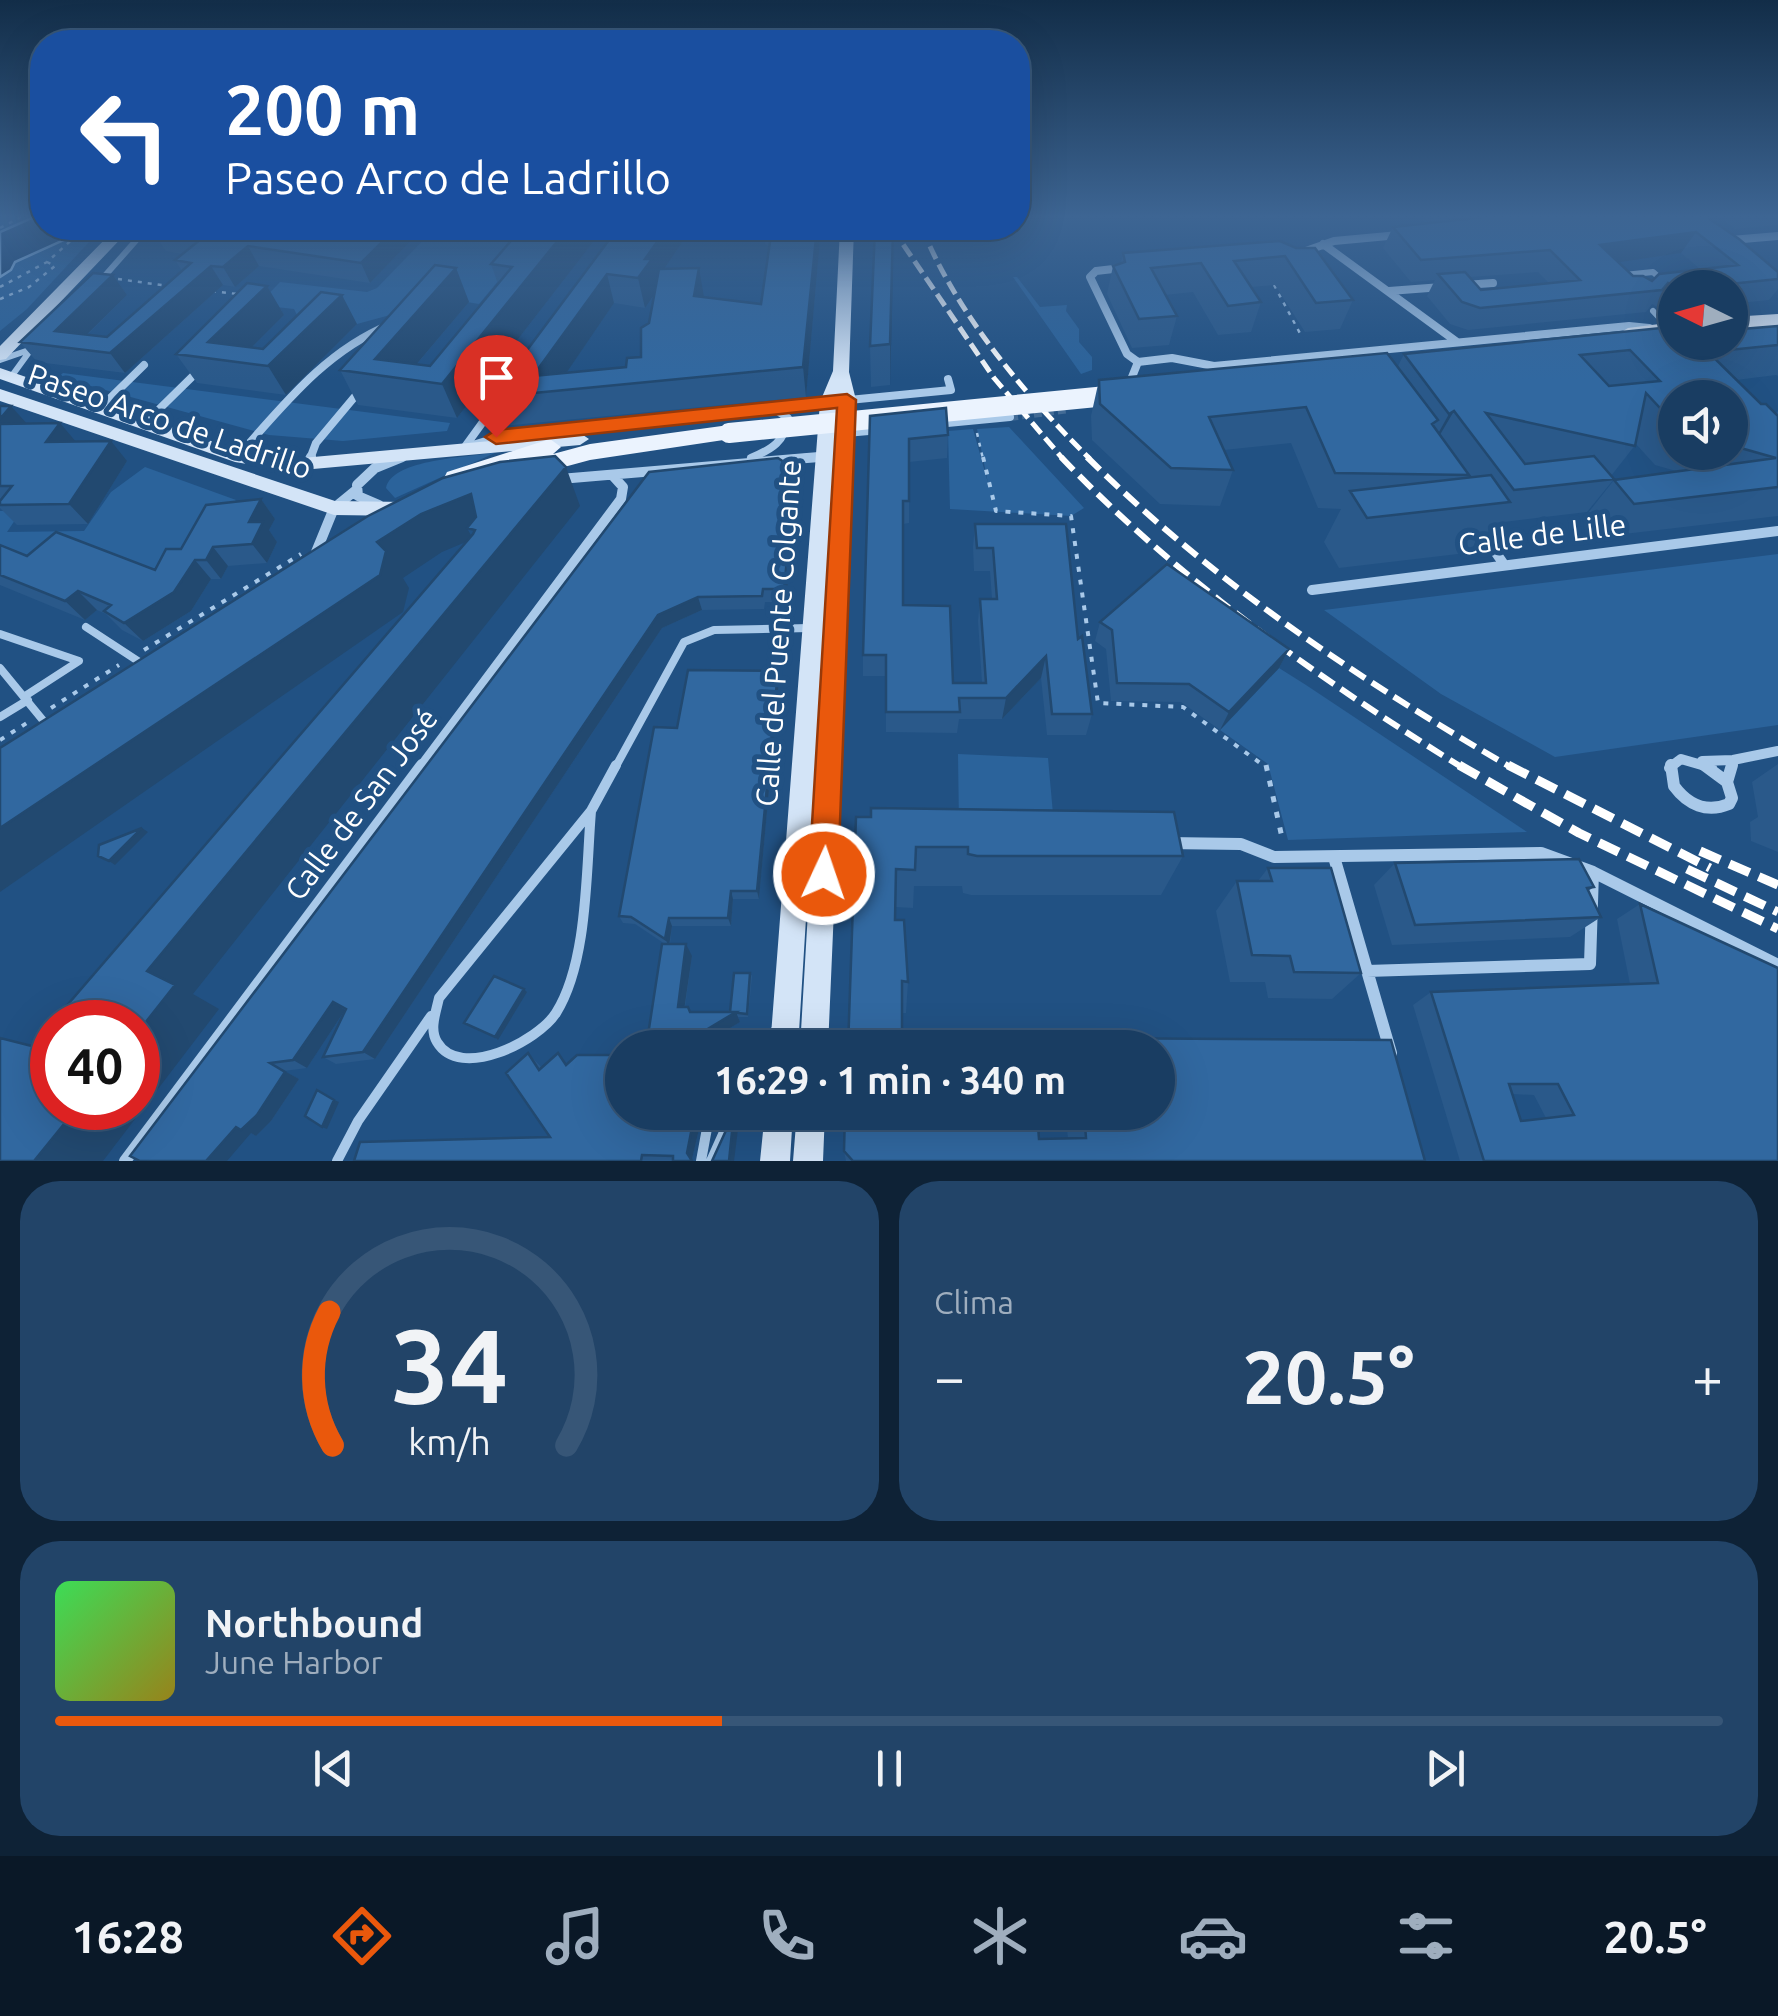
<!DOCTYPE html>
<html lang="es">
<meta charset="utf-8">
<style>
:root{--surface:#193d62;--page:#224468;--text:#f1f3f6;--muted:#9faebe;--line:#375677;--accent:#ea580c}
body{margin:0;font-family:Ubuntu,sans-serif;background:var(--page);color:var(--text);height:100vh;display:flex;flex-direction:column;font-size:38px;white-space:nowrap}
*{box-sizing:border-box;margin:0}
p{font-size:32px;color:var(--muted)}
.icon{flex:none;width:55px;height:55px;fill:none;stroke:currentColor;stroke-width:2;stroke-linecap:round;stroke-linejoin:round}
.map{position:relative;height:1161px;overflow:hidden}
.drawer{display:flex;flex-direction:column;gap:20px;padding:20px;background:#0e2236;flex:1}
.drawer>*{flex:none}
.guide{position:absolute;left:30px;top:30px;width:1000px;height:210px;border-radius:40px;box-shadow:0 10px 40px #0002,0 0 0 2px var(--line);background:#1a4fa0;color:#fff;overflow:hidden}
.needle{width:65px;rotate:275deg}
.fabs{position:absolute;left:1658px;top:270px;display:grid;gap:20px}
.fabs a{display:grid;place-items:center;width:90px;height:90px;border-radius:50%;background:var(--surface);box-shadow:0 10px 40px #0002,0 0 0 2px var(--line);font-size:50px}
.speed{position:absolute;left:30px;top:1000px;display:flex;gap:20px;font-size:50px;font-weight:700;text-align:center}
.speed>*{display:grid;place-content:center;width:130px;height:130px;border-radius:50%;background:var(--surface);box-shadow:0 10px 40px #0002,0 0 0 2px var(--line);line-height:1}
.speed .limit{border:15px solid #d22;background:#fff;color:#111}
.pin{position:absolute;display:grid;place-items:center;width:85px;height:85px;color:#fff;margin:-102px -42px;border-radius:50% 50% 50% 0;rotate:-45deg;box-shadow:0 0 10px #0007}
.pin .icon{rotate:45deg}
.me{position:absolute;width:110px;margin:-55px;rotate:3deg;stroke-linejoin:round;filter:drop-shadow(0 0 8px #0008)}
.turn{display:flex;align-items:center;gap:35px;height:210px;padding:0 30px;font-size:45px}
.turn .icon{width:130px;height:130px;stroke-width:2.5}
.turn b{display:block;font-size:70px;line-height:85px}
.big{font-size:75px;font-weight:600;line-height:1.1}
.drawer .tile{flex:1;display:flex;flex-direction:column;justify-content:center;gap:15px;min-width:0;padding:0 35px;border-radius:40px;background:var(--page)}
.drawer .dial{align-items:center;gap:0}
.dial svg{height:260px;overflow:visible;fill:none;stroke:var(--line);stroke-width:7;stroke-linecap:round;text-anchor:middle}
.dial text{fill:var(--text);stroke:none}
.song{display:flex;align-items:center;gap:30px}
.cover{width:120px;height:120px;border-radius:15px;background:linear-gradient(135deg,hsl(130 70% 55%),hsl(50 70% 35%))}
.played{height:10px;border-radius:5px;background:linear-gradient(90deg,var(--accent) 40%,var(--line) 40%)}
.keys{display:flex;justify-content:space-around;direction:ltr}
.heat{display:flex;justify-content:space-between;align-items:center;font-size:55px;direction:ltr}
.drawer .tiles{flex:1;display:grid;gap:20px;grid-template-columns:1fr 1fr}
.tile:last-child{grid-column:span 2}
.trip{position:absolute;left:605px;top:1030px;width:570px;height:100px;border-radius:50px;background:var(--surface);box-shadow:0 10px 40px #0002,0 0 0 2px var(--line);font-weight:600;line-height:100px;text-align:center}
.dock{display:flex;height:160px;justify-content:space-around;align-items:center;background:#0a1827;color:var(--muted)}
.dock .icon{width:70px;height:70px}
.dock .active{color:var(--accent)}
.dock b{font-size:45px;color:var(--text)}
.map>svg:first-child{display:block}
.green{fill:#2b639b}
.water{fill:#163b63;stroke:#9cc4ea;stroke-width:2.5}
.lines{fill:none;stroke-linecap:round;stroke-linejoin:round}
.street-tunnel{stroke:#426b96;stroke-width:8;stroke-dasharray:8 4;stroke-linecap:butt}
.path-far2{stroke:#a9c9e9;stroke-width:2.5;stroke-dasharray:4 6;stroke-linecap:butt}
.path-far1{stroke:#a9c9e9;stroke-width:4;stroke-dasharray:5 8;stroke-linecap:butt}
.path{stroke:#a9c9e9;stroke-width:5;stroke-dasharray:6 10;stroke-linecap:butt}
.lane-far2{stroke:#a9c9e9;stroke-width:6}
.lane-far1{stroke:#a9c9e9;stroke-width:8}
.lane{stroke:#a9c9e9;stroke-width:10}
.street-far2{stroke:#a9c9e9;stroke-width:8}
.street-far1{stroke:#a9c9e9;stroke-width:10}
.street{stroke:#a9c9e9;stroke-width:12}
.secondary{fill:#d3e4f7;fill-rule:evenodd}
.primary{fill:#ebf3fe;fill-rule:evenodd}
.rail-far2{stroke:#fff;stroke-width:5;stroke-dasharray:14 6;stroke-linecap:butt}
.rail-far1{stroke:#fff;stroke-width:6;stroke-dasharray:18 8;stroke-linecap:butt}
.rail{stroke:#fff;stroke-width:9;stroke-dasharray:22 10;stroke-linecap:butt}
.primary-bridge{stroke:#ebf3fe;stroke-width:20}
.wall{fill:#2a598a;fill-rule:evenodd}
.shaded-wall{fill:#224970}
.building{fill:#3168a0;stroke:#224970;stroke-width:2.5;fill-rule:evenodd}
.route{fill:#ea580c;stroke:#983908;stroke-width:2.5}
.labels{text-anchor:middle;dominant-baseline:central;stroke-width:10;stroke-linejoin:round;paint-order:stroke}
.street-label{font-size:30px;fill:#fff;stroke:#215183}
</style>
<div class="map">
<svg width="1778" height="1161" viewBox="0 0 1778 1161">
<rect width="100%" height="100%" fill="#215183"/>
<path class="green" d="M0,217H42V228H102L27,309L0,331Z
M435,228H542L479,304L449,299L357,324L298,317L294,309L258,305L280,282L367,292L377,288Z
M1013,277H1017L1040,307L1067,305L1066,311L1079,329V342L1092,357V370L1081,374Z
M63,373L450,423L447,431L343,441L269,435L58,377Z
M1009,427L1084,508L1071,516L950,509L948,431L973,429L988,483L977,429Z
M497,452L395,498L386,488C393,458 469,458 497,452Z
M145,467L236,500L187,549L168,588L53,570L0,549V511H21L7,532L84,531L111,492Z
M1778,554V725L1555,757L1441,694L1324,610Z
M1279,668L1306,685L1527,832L1288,840L1268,764L1220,730Z
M958,754L1048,758L1054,825H959Z"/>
<path class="water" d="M34,217H42V228L79,229L64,240L15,262L11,270L0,277V232Z"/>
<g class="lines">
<path class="street-tunnel" d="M1010,417L1069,409"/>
<path class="path-far2" d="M0,228L21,217
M118,279L168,286
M1274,285L1302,337
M0,287L47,262L85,228
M212,291L237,294
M0,299L29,287L55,266L47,262
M977,433L983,459"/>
<path class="path-far1" d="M983,457L996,511L1071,516L1098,703L1183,707L1267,768
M144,650L301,554
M51,708L119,665
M0,740L30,721"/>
<path class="path" d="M1266,765L1283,842"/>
<path class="lane-far2" d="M1624,275L1653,272L1662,280
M102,279L147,228
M1653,311L1669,328
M0,360L29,350
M11,377L35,344"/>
<path class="lane-far1" d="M86,627L141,663
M0,634L79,661L25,696
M0,668L46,724H52
M0,717L28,700
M615,768L684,642L714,630L810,628"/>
<path class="lane" d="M591,811C586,871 588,962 556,1013C538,1041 460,1081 437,1042C429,1029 436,1012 439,998Z
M591,811L616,765
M760,1048L775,1031
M337,1161L358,1121L431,1016
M701,1161L710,1112
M711,1161L733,1112"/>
<path class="street-far2" d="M1731,240L1778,236
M1323,244L1457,342
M1303,252L1334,241L1399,235
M1122,268L1096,271L1090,277L1127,354L1138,362
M1464,285L1493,283
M1389,291L1442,287
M1138,362L1172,358L1214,366L1629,326L1649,328
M1132,377L1138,362
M99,409L144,365
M144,424L196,373
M937,424L1010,417
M846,433L880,430
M473,445L511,433L951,390L948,379
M464,448L501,397
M237,457C283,406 324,352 389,325
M751,458C772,449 785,442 788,418L773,408
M310,459L316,443L362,388
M397,459L402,457
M790,459L827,456"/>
<path class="street-far1" d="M308,463L311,457
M560,479L819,457
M379,505L358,496L357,485L375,468L402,457
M1478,527L1503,563
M314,557L334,508L356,490
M1312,590L1778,531
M1702,761L1733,760L1778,751
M420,768L621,499L623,487L613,476
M1669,768L1681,759L1712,768
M1731,768L1733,760"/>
<path class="street" d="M1671,765L1674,786C1688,805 1707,813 1729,804L1732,798L1727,782
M1704,765L1727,782
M1727,782L1732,765
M827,839L865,838
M1167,843L1241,844L1274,857L1541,853L1593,872L1778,965
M1334,857L1391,1053
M1367,971L1590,964L1593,872
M125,1161L422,765"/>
<path class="secondary" d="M116,228H131L6,359L0,360V346Z
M840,228H854L849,372L856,400L828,1048H800L838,400L798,1048H770L820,402L833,371Z
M0,368L243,452L291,459L580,433L589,439L580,445L291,471L235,462L0,379Z
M0,389L335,501L405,502L414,509L405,516L334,515L0,401Z
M765,1112H793L790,1161H760Z
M797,1112H825L823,1161H793Z"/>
<path class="primary" d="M1778,314V326L1730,329V317Z
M1675,322V334L1628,340L1618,334L1628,328Z
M729,425L737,428L740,433L737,438L590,460L527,477L519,475L518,466L455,486L444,478L447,472L550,439L561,447L553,454L590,444Z"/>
<path class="rail-far2" d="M892,228L994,378L1063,459
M922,228C957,314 1024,394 1090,459"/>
<path class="rail-far1" d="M1061,457C1179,581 1318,678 1463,768
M1087,457C1214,583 1358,679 1512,768"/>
<path class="rail" d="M1459,765L1579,833L1778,929
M1508,765L1710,868
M1700,851L1778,885
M1687,869L1778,912"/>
<path class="primary-bridge" d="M729,433L1127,394"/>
</g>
<path class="wall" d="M1416,217H1707L1778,272V289L1769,300L1730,304V288H1675V309L1662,310L1652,304L1646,312L1468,330L1450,324L1427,296L1435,280L1411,282L1383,248L1393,227L1428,223ZM1681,253L1700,269L1652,281L1633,276L1618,262ZM1538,272L1549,283L1481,290L1470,277Z
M1720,217H1778V225L1735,229Z
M310,228L304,233L339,238L349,228H423L370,283L259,266L235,287L223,285L125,373L37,362L20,342L113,275L127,295L87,335L107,337L182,271L175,260L182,254L166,251L153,232Z
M604,228L457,418L358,405L340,370L456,268L469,302L417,364L430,366L498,284L491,264Z
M618,228H692L665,268L704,297L761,304L769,247L765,244L763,228H821L806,397L504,426L492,397ZM655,294L641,357L626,367L566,373L614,303L645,308Z
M893,228L890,385L871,387L870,346Z
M1280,241L1353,300L1340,329L1305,332L1275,285L1251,287L1261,302L1251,332L1218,335L1193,292L1165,295L1177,316L1169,345L1132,348L1107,294L1113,266L1121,263L1123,253Z
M267,286L284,315L251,348L263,349L357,324L286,395L197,383L176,354Z
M1778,326V376L1776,375L1736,380L1761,404L1776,413L1778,411V516L1607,536L1588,513L1614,480L1676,471L1655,465L1636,444L1611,476L1614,479L1587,512L1496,523L1475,552L1339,568L1324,542L1341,509L1318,508L1291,443L1224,450L1233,470L1220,506L1160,504L1092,440L1091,416L1099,380L1398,366L1404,354L1668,334L1699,344L1730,342ZM1675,398H1730V452H1675Z
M0,406H11L26,424L127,461L88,524L17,525L0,508Z
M870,416L948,435L947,458L909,462V523L903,524V605L953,683H982L978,621L980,599H992L990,571H974L973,547L975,524L1078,639L1092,714L1086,735H1047L1041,678L1002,719H959L957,733L886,732V676H863V655Z
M797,484L786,602H765L764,609L702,610L662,628L375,1059L336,1064L323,1057L345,1010L307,1068L284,1071L299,1079L271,1121L256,1136L251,1133L140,1161Z
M261,499L275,519L269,530L277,542L267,563L228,566L221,579H211L191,611L143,641L122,630L106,614L97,610L85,620L0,585V545L27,556L155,570L181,549Z
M1100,622L1289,649L1279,668L1220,730L1181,702L1111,701L1106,649L1095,641Z
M778,671L779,681L759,899H733L731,926H672L670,944L692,956L685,1007L691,1012H730L750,973L752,976L748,1017H738L740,1022L697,1048H646L665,944L635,924L623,923L619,916L677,728Z
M1778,764V852L1751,841L1750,822L1758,817L1752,782Z
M856,817L1183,856L1161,895H971L963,893L962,886H914L913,908L895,907V920L908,982L906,1013H902L848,1048Z
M1395,863L1594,887L1588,891L1601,917L1570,937L1392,945L1374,885Z
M1268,868L1361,973L1332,999L1268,998L1265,982H1230L1216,911L1237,881H1258Z
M1640,904L1778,1161H1460L1413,1005L1431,992L1630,984L1617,919ZM1512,1094L1534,1095L1546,1118L1521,1121Z
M1076,1038L1391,1040L1425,1161H846L844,1151L845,1112H1037L1039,1139L1068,1138L1065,1112H1158V1048H1071Z
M528,1053L542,1068L568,1064L622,1112H703L692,1159L693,1161H354L550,1137Z"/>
<path class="shaded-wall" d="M277,228H310L286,249L276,229Z
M396,228H423L370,283L361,263Z
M568,228H604L457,418L442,384Z
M667,228H692L656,281L658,289L645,308L638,278L645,259Z
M817,228H821L806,397L803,367Z
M893,228V268L890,385V344Z
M1696,232L1681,253L1587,267L1600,245Z
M248,246L259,266L235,287L223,267Z
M211,266L223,285L125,373L110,353Z
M456,268L469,302L404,379L375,359Z
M699,268L704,297L694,296Z
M607,274L614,303L554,391L533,376Z
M113,275L127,295L73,348L55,331Z
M267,286L284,315L237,362L208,342Z
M342,295L357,324L286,395L268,366Z
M11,406L29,426L0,428V419Z
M1454,411L1434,445L1430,448L1449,414Z
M60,423L77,443L46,442Z
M111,441L127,461L88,524L69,504Z
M566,467L580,506L193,994L219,1009L103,1161H34L77,1108H138V1032L147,971Z
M796,470L797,484L786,602L784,589Z
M471,494L489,532L467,528L473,539L442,552L403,578L409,588L403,612L0,892V828L377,542L421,514Z
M261,499L275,519L269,530L277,542L267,563L252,544L249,522Z
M213,547L228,566L221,579L206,560Z
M195,560L211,579L191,611L143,641L124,623Z
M78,591L97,610L85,620L65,601Z
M698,597L702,610L662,628L375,1059L363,1052L658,615Z
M1289,649L1279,668L1220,730L1229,712Z
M1046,656L1041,678L1002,719L1006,698Z
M778,671L779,681L759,899L757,891Z
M142,828L148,832L115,865L109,861Z
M731,891L733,899L731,926L728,918Z
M669,918L672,926L669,946L665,939Z
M686,944L692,956L683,1017L678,1007Z
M524,989L527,992L498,1040L495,1037Z
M333,1002L345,1010L307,1068L293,1060Z
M736,1012L740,1022L697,1048H676Z
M270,1063L299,1079L271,1121L256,1136L251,1133L227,1161H206Z
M334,1100L339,1102L327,1129L322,1127Z
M695,1112H703L692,1159L693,1161H692L687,1153Z
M715,1112H724L716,1129L711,1122Z
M734,1113L739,1121L734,1161H729Z"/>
<path class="building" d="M1484,217H1707L1739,239L1778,272V279L1691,288H1676L1668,283L1662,290L1480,308L1462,302L1438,274L1465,272L1481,290L1580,280L1550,250L1421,260L1393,227ZM1696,232L1738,265L1659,274L1652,281L1643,276H1633L1600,245Z
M158,228H277L276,229L339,238L349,228H396L361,263L248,246L223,267L211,266L110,353L20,342L93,273L113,275L55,331L107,337L191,263L175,260L201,239L153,232Z
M522,228H568L442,384L340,370L435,265L456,268L375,359L430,366L512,267L491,264Z
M618,228H667L645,259H652L638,278L607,274L533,376L626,367L627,358L641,357V328L649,323L659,269L699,268L694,296L761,304L772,228H817L803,367L492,397Z
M875,228H893L890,344L870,346Z
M1280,241L1296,248H1315L1353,300L1316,303L1285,256L1234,261L1261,302L1228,306L1201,263L1151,268L1177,316L1139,319L1113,266L1125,262L1123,253Z
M247,283L267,286L208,342L263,349L321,292L342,295L268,366L176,354Z
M1778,326V345L1729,350L1721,342H1730V330Z
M1661,328L1668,334H1675V342H1698L1761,404H1766L1778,416V487L1634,504L1614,480L1776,458L1730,445V398H1675V424L1646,393L1635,446L1486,413L1525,464L1594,456L1614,479L1514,490L1454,411L1449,414L1404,354ZM1630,350L1660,381L1609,386L1580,355Z
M1387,353L1438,420L1432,424L1469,475L1335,473L1306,407L1209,417L1233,470L1171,468L1100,404L1099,380Z
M0,406H11L0,419Z
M946,408L948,435L909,439V501H903V605L950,606L953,683H986L980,599H997L993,548H977L975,524H1066L1078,639L1082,636L1092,714H1052L1046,656L1006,698H959L960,712H886V655H863L870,416Z
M60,423L46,442L111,441L69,504L0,505V501L12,486H0V424Z
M555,456L566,467L147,971L175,985L138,1032V1022H52V1108H77L34,1161H0V1038L32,1046L473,534L475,530L467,528L476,517L471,494L421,514L377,542L386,551L380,575L0,828V748L368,516L443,478L500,462Z
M778,458L796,470L784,589H763L762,596L698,597L658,615L363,1052L323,1057L346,1009L333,1002L293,1060L270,1063L285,1072L257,1115L241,1130L236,1127L206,1161H140L130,1156L649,472Z
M1491,475L1510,502L1367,518L1350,491Z
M261,499L249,522H263L252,544L213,547L206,560H195L174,592L124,623L104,611L111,605L78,591L65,601L0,575V545L27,556L56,532L155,570L166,549H181L206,505Z
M1167,564L1289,649L1229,712L1189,684L1117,683L1112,630L1100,622Z
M688,670L778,671L757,891H731L728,918H669L665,939L631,917L619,916L654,727L677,728Z
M871,808L1174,812L1183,856H977L968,854V847H916L915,870L896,869L895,920H904L908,982L902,981V1033H909L908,1047L917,1048H848L856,817H871Z
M142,828L109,861L98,856L99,845Z
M1579,859L1594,887L1587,888L1601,917L1415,925L1395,863Z
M1268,868H1331L1361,973L1294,972L1290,956L1252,955L1237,881H1272Z
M1640,904L1778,968V1161H1484L1431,992L1658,983ZM1509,1084H1558L1574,1115L1521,1121Z
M662,944H686L678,1007H688L690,1012H736L676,1048H646Z
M734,973H750L747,1014L730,1012Z
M494,976L524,989L495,1037L464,1023Z
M1076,1038L1391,1040L1425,1161H853L844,1151L845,1112H1037L1039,1139L1086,1138L1084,1112H1158V1048H1077Z
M528,1053L539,1070L558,1053L566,1065L577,1055H622V1090L614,1095H622V1112H695L687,1153L692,1161H673V1156L642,1155L641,1161H354L360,1142L550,1137L506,1073Z
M317,1090L334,1100L322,1127L305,1116Z
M734,1113L729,1161H712Z"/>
<linearGradient id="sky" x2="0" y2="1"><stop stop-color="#122d48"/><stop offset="0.57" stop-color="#3d6593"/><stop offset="1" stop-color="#3d6593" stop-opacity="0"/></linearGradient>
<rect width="1778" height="380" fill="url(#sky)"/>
<path class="route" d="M847,394L856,400L838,874L833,884L824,888L814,884L809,874L837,408L496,444L485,437L496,430Z"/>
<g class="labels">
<g class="street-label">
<text transform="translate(170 421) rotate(19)">Paseo Arco de Ladrillo</text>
<text transform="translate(1542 534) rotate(-7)">Calle de Lille</text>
<text transform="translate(778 633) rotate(-86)">Calle del Puente Colgante</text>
<text transform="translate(361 804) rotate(-53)">Calle de San José</text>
</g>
</g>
</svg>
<div class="fabs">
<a><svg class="needle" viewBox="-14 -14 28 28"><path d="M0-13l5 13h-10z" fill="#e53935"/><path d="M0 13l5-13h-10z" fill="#9faebe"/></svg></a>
<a><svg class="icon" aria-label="sound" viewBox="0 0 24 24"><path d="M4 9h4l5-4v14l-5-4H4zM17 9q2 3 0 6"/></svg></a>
</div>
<div class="speed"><div class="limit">40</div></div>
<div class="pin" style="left:496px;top:437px;background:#d93025"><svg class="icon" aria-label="arrive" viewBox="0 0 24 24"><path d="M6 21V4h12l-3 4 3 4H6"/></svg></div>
<svg class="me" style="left:824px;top:874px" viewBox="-20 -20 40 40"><circle r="17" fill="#ea580c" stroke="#fff" stroke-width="3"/><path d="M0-11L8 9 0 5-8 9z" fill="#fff"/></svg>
<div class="trip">16:29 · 1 min · 340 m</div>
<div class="guide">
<div class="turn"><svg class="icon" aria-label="left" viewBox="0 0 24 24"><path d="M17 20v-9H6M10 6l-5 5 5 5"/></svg><div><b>200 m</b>Paseo Arco de Ladrillo</div></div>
</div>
</div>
<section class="drawer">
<div class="tiles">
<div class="tile dial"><svg viewBox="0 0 100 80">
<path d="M14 69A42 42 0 1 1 86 69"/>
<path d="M14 69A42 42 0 0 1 13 28" stroke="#ea580c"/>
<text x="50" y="56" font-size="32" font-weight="700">34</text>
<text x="50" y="72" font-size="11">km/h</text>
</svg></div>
<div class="tile"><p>Clima</p>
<div class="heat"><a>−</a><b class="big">20.5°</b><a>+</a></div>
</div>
<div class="tile">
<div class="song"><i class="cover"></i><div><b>Northbound</b><p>June Harbor</p></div></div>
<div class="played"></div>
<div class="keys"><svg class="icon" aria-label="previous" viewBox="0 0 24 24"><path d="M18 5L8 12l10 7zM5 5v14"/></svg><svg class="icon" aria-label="pause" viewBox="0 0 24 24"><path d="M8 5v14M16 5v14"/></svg><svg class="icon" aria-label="next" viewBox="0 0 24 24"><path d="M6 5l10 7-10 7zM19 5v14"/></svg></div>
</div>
</div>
</section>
<nav class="dock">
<b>16:28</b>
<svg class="icon active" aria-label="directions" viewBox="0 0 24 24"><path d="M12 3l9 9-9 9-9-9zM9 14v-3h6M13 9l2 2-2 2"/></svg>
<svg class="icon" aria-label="music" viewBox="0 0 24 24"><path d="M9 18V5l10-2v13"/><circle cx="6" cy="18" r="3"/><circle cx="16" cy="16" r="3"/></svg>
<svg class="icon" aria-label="phone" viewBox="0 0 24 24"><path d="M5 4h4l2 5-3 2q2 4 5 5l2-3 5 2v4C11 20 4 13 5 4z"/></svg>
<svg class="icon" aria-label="climate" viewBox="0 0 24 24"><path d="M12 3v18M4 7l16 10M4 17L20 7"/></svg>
<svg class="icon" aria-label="car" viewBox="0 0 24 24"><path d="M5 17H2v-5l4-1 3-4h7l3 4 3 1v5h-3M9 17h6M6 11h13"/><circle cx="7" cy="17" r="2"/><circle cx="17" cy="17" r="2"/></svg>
<svg class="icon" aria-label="filters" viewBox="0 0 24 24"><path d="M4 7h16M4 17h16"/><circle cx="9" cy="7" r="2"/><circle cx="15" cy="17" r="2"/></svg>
<b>20.5°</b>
</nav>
